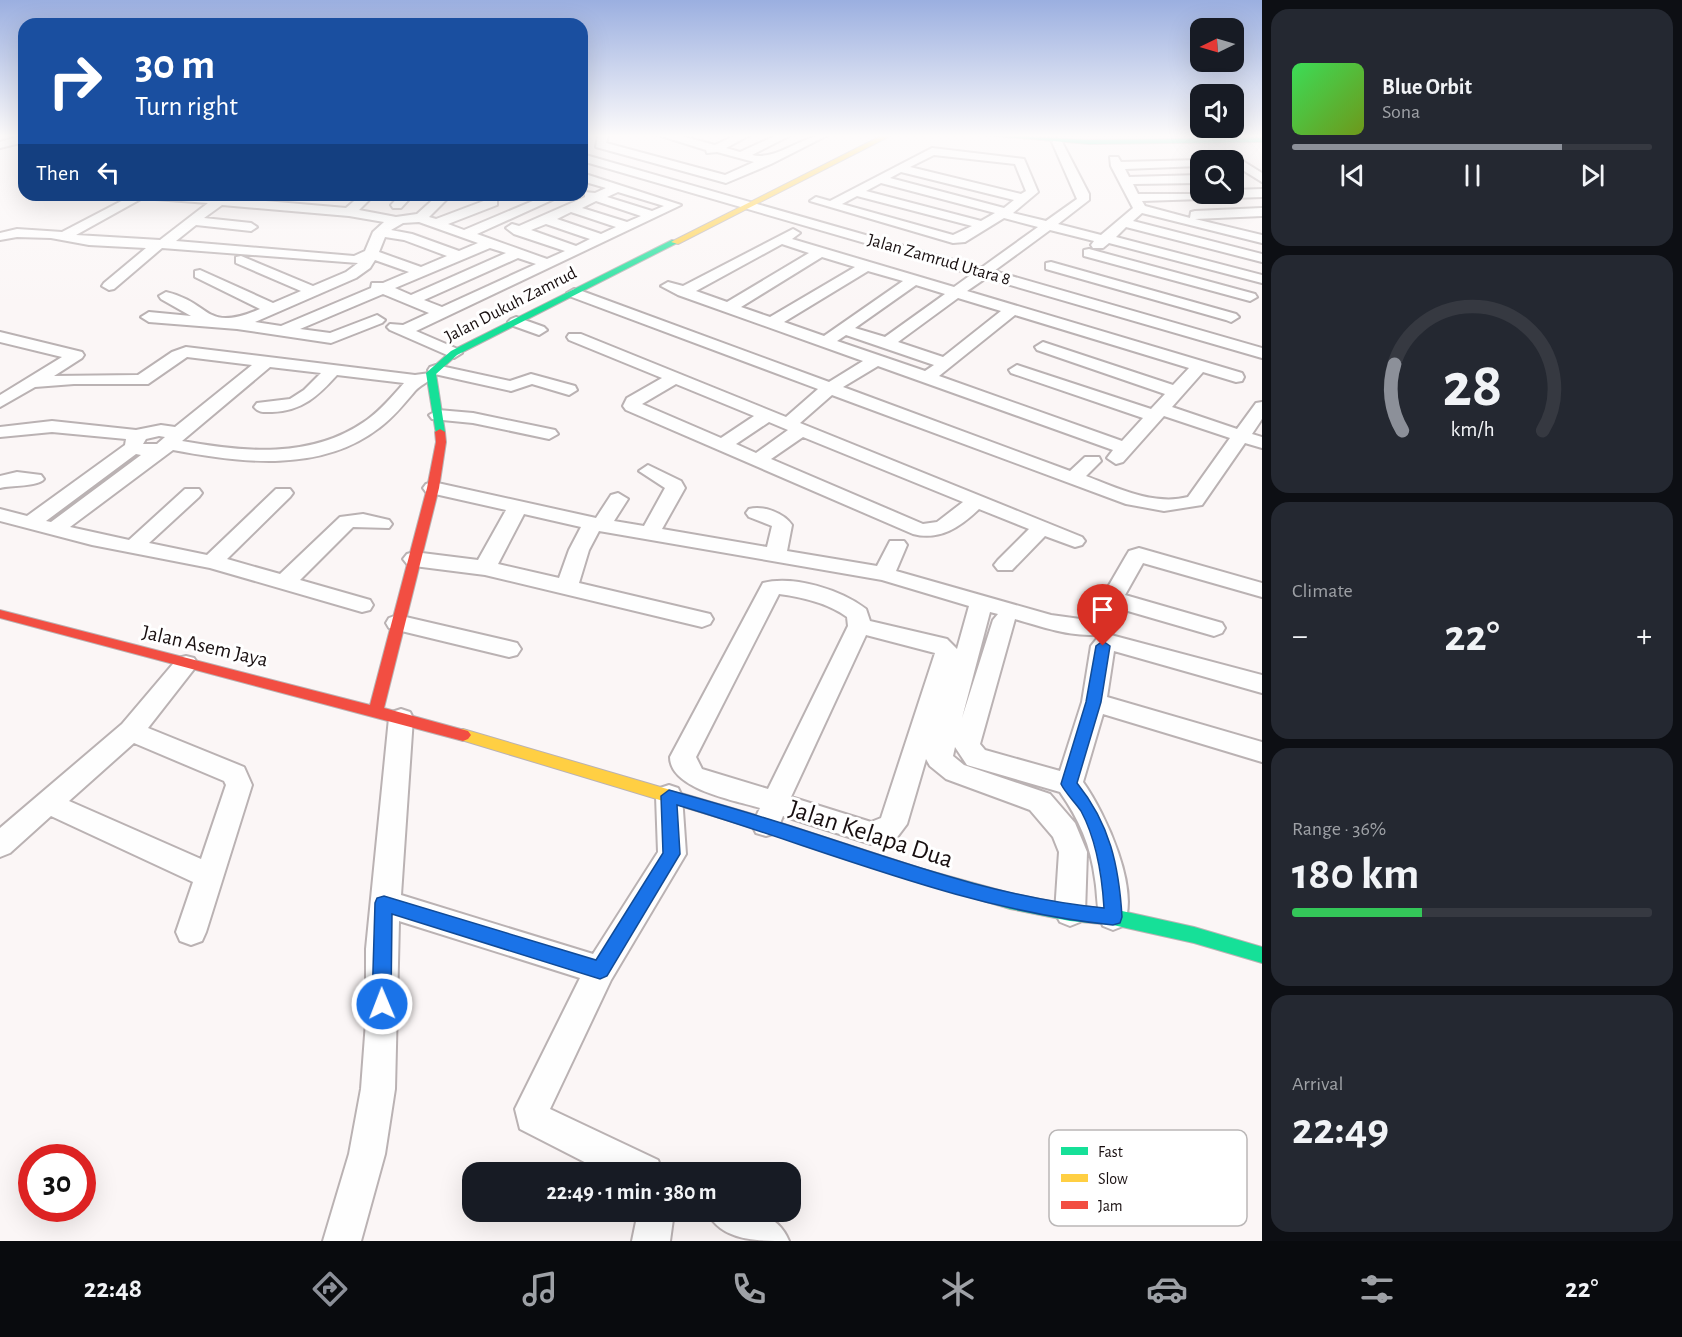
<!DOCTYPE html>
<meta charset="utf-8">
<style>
:root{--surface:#171b24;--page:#242831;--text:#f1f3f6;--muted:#9ea1a6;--line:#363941;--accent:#8c9099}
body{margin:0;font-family:"Alegreya Sans",sans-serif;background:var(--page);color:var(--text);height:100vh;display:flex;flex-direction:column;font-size:22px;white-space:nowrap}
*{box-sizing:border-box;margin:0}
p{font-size:20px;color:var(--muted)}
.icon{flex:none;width:33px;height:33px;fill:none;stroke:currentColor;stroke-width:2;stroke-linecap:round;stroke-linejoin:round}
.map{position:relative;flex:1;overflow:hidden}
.sheet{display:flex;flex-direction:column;gap:9px;padding:9px;background:#0d0f14;width:420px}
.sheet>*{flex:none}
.hud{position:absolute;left:18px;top:18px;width:570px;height:183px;border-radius:18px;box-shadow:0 6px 24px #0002;background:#1a4fa0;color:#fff;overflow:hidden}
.needle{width:39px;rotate:265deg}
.fabs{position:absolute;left:1190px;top:18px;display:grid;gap:12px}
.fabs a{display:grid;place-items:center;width:54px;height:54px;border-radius:12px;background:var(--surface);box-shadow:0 6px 24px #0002;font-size:30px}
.speed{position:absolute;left:18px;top:1144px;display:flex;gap:12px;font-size:30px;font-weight:700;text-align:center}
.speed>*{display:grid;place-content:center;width:78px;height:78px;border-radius:50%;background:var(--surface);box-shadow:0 6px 24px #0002;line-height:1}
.speed .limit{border:9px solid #d22;background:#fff;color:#111}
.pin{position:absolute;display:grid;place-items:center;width:51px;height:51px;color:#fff;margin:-62px -26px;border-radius:50% 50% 50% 0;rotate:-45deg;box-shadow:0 0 6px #0007}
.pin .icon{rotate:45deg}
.me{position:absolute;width:66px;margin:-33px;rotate:359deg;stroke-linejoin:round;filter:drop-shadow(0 0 4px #0008)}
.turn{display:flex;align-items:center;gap:21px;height:126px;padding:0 18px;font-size:27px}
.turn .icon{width:78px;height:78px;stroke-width:2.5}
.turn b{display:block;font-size:42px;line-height:51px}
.then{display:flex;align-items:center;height:57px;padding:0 18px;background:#0003;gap:12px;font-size:22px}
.big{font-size:45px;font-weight:700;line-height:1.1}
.sheet .card{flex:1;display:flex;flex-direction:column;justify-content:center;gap:9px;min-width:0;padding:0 21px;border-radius:18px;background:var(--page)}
.sheet .dial{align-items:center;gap:0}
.dial svg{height:156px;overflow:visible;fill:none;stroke:var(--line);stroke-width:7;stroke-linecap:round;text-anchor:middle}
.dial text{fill:var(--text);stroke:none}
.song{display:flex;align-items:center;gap:18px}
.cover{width:72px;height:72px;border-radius:9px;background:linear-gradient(135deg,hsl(130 70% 55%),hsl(80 70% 35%))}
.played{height:6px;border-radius:3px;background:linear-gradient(90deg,var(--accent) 75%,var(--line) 75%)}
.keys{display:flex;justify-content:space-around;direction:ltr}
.heat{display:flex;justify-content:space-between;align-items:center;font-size:33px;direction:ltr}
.charge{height:9px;border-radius:4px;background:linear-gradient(90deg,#34c759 36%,var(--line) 0)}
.trip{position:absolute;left:462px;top:1162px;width:339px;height:60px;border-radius:18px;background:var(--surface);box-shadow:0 6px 24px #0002;font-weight:700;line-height:60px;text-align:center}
.dock{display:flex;height:96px;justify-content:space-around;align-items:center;background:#090b0e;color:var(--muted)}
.dock .icon{width:42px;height:42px}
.dock .selected{color:var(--accent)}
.dock b{font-size:27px;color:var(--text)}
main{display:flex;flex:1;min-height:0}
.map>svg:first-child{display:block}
.built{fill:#f4e5e7}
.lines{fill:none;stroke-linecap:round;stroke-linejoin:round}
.street-casing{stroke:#bab2b3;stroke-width:4}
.fast-casing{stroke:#bab2b3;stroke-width:2}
.slow-casing{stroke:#bab2b3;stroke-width:2}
.jam-casing{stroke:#bab2b3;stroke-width:2}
.street{fill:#fefefe;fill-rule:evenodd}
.fast{fill:#16e098;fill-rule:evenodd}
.slow{fill:#ffcf43;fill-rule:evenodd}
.jam{fill:#f24e42;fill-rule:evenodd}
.route{fill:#1a73e8;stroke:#114b97;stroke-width:1.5}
.labels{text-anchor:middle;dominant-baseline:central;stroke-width:6;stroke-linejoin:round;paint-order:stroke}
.far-street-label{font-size:18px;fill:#180f10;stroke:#fff}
.street-label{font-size:21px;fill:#180f10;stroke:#fff}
.near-street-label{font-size:26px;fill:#180f10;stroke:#fff}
.key{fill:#fff;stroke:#bab7b7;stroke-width:1.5}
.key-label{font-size:16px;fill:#180f10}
</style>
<main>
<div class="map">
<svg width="1262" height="1241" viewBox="0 0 1262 1241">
<rect width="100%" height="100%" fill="#fbf6f6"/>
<path class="built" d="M1020,135L1112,136L1262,135L1059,139Z"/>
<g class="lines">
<defs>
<path id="street" d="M24,135V142L0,148V142Z
M598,135H608L606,143L725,175L754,162L717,152L707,153L706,150L658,135H677L715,145L736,135H750L726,148L740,152L777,135H791L752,155C777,161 801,135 828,135L771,164L726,183L596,147Z
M1057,139L1062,142L1089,194V200L1058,224L1101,235L1133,208L1111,166L1110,157H1118L1121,162L1200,160H1204H1200V166L1125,169L1129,177L1200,175V183L1133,184L1138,194H1233V190L1262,189V197L1142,201L1145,206L1190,218L1191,212L1195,211L1262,208V216L1195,219L1262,235V243L1142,213L1133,221L1262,254V262L1126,227L1116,237L1262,275V283L1109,243L1103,248H1093L1091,245L1094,241L1050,230L994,271L1262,348V358L986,278L967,291L1242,373L1244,377L1242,381L1236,382L1203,372L1172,407L1237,429L1256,403L1262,402V419L1252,434L1262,437V448L1245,443L1202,505L1164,511L1126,504L832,395L800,423L1082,537L1085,541L1082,545L1075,547L1045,536L1012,570H998L994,565L998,560L1029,529L979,509C960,527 940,541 913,534L626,410L623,406L627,398L662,378L569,340L567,337L569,334H581L786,417L818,389L569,296L567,293L574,289L579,290L829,382L863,361L678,295L661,286L668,282L683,286L793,229L800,233L792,239L954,287L972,274L582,161V154L981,268L1038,227L1004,218L965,242L953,243L810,201L816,197L830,201L932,148L1024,159L1038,192L1013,213L1046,221L1077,199L1052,142ZM934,155L1015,164L1026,191L1021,194L910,167ZM901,172L1014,200L1004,208L890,178ZM881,183L995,213L981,221L866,191ZM857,196L972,226L953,235L842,204ZM782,244L809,253L727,302L696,291ZM822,257L855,267L770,317L741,307ZM868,271L903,281L824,336L784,322ZM916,285L945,294L885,337L855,328ZM958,298L1001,311L943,357L898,342ZM1015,315L1189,368L1173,385L1049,344L1043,342L1035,347L1037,350L1165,394L1151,409L1023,367L1017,365L1009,370L1011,373L1143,418L1122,441L939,376ZM846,335L934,365L925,371L837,341ZM878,366L1113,450L1107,458L1116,464L1123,462L1164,416L1230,438L1188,497C1154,506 1117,488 1086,476L1101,461L1099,457H1085L1070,471L843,387ZM676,384L754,416L721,438L642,404ZM769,422L788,430L756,453L736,444ZM803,437L963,502L937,522L923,524L771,459Z
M1233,160H1241L1262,173V182L1233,164Z
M582,173L681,205L416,331L460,350L462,353L454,358L390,330L387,327L390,324L403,325L429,313L383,294L300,329L330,333L377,315L385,320L382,323L331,343L237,329L149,322L141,317L149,312L191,316L161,299L159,296L166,292C213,303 203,333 260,309L195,277V271L200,270L273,303L301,291L236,263V257L241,256L313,286L346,272L358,263L162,248L114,289L109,290L102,286L104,283L146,248L89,245L51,238L17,237L0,240V233L17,229L62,232L133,195H148L76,235L160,240L208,203L155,199L149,195H229L230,198L346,208L361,195H374L359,210L396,217L417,214L438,195H451L429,217L436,219L489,199H497V205L448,224L464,230L547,195H563L477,234L547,259L565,251L514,234L506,228L512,224L519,226L585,197V192L595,193L606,188L582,181ZM618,192L664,206L652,211L607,197ZM596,201L641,216L627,222L582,208ZM222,205L349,216L384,222L373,232L365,251L354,256L176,241L196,225L251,231L257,227L251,223L204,218ZM571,212L616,227L601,234L557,219ZM419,222L478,243L459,251L412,234L391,230L403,223ZM546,224L590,239L576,246L531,230ZM385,237L404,240L447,256L421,267L379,252ZM490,248L506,253L411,295L395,288ZM518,258L536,264L442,307L424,300ZM375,260L409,272L383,283H372L371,288L281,326L255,322L356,278L370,268Z
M400,195H413L401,208H393L391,205Z
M1089,249L1255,294L1257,297L1250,301L1084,256V250Z
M1051,262L1236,314L1239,317L1231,322L1226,320L1046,269V263Z
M516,317L544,327L547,330L539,335L511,325L508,322L511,319Z
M0,332L82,352L84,355L82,358L54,376L138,375L172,352L186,347L415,375L430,373L432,377C428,383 420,385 415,391C404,404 393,418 379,428C321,473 241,463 173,450L70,527L129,540L185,489H199L202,493L199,497L149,543L207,555L276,489H290L293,493L290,497L227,559L280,574L340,517L363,514L389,520L392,524L389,528L353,527L300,580L370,600L373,605L370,610L362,612L210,568L92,545L0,521V509L27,516L125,445L126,439L52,432L0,437V427L52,421L136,430L161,425L175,427L252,365L187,357L148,384H74L35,387L0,407V395L62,357L0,342ZM270,367L321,373L304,390L290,399L257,403L254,407C259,413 264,412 272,412C302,411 318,396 337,375L404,383C392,397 379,412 364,422C310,459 243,452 182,441ZM159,436L165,437L157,444H143L146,439ZM136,454L141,455L51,522L46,521Z
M436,365L510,381L531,374L575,386L577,390L569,395L532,384L511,391L430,373L428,370L430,367Z
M438,410L473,413L555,430L558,434L549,439L473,423L432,419L429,415Z
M648,465L681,481L685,488L662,529L767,547L772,526L749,517L746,513L749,509C763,505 784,513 792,525L787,551L877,566L890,541H904L907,545L896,571L1051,615L1095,621L1101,599L1126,556L1129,551L1139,548L1262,583V597L1143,563L1125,595L1222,623L1225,628L1222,633L1214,636L1121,609L1113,632C1081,641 1046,628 1015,619L980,744L985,750L1060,771L1082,702L1091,646L1099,636L1107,634L1262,675V693L1114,651L1107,697L1262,742V762L1103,714L1083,782C1105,813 1141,890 1123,926L1113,930L1103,926C1096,912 1098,895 1095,879C1091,846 1079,819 1060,792L967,765L955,747L953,756L964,765L1050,794L1075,823L1087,852L1085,913L1080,922L1070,926L1060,922L1055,913L1059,852L1053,837L1030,810L946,779L930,766L926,759L907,824L895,840L871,844L783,816L776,833L766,836L756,833L752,825L760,808C734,800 670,789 670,757L763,583C794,575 841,590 866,609L870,621L947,639L957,649L969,606L882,580L599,531L589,550L579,583L710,614L713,619L710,624L702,627L485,575L414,566L407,564L403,559L407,554L414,552L478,560L506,510L426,492L423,488L426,484L433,482L596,518L611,495L618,493L628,499L614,521L644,526L665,488L639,471ZM524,514L581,527L569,550L559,578L498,564ZM779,594C802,597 828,603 847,617L848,626L768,789L702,769L696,757ZM990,612L998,614L993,620L962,718ZM866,635L935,653L881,818L871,822L791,797Z
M17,472L41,475L44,479C38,487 11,485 0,488V476Z
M397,615L509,641L517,643L521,649L517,655L509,657L389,628L386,623L389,618Z
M186,656L194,658L198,664L148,728L244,767L252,785L206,932L202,941L191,945L180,941L176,932L193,882L51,816L10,853L0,857V828L122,724L178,658ZM134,743L224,781L226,785L201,859L69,801Z
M401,709L410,712L413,718L401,895L593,954L658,852L656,796L660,788L669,785L678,788L682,796L686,854L611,980L550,1109L658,1160L663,1173H606L520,1129L515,1109L580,978L399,921L395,1089L385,1154L361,1241H323L349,1154L361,1089L366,1022V949L389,718L392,712Z
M638,1212H674L670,1241H632Z
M707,1212C739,1212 774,1205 789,1241C756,1241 722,1241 707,1212Z"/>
<path id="fast" d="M982,135L1089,140L1262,138V142L1089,144Z
M672,240L679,242L457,355L436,374L445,432L444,434H436L426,373L451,351Z
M923,869L1010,893L1070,905L1113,909L1194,927L1262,947V963L1194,943L1113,925L1070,921L1010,909L917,881L914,876L917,871Z"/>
<path id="slow" d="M883,135H892L678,244L671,242Z
M463,729L766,818L923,869L929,871L932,876L929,881L923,883L766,832L458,739L455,735L458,731Z"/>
<path id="jam" d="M440,429L445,432L446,442L439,488L384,708L468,731L471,735L468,739L463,741L0,618V610L370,705L427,488L436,442L435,432Z"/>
</defs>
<use href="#street" class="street-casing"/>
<use href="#fast" class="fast-casing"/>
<use href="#slow" class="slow-casing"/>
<use href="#jam" class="jam-casing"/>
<use href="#street" class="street"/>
<use href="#fast" class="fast"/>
<use href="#slow" class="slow"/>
<use href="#jam" class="jam"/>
</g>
<linearGradient id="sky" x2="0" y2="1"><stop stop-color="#9bafe0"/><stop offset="0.44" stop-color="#fdfbfb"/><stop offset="1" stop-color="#fdfbfb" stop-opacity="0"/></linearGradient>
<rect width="1262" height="309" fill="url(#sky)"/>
<path class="route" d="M1103,641L1110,646L1101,702L1077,783C1110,824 1119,866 1122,917L1120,923L1113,925C963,910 822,848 677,805L680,854L607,976L600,979L392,914L391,1004L388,1010L382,1013L375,1010L372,1004L375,903L377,898L384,896L596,960L663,853L661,796L669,790C701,799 733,808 765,818C877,852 986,897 1104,908C1102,875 1097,841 1081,811C1075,802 1066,794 1061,784L1086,702L1096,646Z"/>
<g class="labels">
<g class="far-street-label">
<text transform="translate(939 260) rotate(16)">Jalan Zamrud Utara 8</text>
<text transform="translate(511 305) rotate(-27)">Jalan Dukuh Zamrud</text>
</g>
<g class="street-label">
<text transform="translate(205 646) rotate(13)">Jalan Asem Jaya</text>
</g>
<g class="near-street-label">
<text transform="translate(871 834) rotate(18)">Jalan Kelapa Dua</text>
</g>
</g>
<rect x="1049" y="1130" width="198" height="96" rx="9" class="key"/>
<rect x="1061" y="1147" width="27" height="8" fill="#16e098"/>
<rect x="1061" y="1174" width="27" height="8" fill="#ffcf43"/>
<rect x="1061" y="1201" width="27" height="8" fill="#f24e42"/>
<g class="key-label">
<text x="1098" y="1157">Fast</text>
<text x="1098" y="1184">Slow</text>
<text x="1098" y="1211">Jam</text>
</g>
</svg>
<div class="fabs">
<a><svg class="needle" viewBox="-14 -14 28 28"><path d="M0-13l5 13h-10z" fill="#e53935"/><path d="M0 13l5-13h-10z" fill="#9ea1a6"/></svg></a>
<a><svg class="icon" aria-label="sound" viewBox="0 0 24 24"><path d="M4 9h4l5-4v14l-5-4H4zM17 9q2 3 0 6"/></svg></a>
<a><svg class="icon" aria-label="search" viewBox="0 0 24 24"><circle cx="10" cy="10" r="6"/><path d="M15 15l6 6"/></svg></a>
</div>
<div class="speed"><div class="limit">30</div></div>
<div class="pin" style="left:1103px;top:646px;background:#d93025"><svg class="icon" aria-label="arrive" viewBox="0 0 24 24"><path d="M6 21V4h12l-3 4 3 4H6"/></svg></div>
<svg class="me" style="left:382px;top:1004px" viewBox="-20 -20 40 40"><circle r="17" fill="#1a73e8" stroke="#fff" stroke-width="3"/><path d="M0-11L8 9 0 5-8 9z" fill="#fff"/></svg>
<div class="trip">22:49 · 1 min · 380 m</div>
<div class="hud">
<div class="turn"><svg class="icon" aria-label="right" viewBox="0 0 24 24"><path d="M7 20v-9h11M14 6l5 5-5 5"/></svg><div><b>30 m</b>Turn right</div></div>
<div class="then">Then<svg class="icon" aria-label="left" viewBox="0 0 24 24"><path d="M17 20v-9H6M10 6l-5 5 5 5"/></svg></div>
</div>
</div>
<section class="sheet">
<div class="card">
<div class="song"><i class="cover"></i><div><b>Blue Orbit</b><p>Sona</p></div></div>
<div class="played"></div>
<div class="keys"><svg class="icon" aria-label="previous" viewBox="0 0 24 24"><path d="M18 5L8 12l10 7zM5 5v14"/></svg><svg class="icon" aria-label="pause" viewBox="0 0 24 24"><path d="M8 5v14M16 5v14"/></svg><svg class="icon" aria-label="next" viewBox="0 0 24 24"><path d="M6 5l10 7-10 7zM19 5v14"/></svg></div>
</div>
<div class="card dial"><svg viewBox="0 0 100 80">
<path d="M14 69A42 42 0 1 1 86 69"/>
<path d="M14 69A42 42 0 0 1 10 35" stroke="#8c9099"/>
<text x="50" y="56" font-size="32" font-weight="700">28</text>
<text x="50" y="72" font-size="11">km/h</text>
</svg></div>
<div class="card"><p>Climate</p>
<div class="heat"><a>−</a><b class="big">22°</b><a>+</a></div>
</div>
<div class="card"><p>Range · 36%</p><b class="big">180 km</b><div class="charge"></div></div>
<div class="card"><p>Arrival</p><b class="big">22:49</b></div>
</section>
</main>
<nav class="dock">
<b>22:48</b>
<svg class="icon selected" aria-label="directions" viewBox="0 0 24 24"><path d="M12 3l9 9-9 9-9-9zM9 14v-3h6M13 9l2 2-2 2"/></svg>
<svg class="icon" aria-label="music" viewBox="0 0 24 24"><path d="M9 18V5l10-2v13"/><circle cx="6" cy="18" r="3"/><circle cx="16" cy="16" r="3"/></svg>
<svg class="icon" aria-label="phone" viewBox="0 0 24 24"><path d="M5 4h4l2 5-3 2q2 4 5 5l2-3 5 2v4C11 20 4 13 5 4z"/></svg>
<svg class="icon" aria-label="climate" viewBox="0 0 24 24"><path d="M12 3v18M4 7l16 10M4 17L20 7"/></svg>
<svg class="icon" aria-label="car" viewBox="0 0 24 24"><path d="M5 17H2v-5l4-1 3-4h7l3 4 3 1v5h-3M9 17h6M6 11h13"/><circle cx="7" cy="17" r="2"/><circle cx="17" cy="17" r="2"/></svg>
<svg class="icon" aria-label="filters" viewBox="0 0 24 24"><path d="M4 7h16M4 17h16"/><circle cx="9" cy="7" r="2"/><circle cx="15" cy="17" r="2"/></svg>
<b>22°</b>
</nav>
